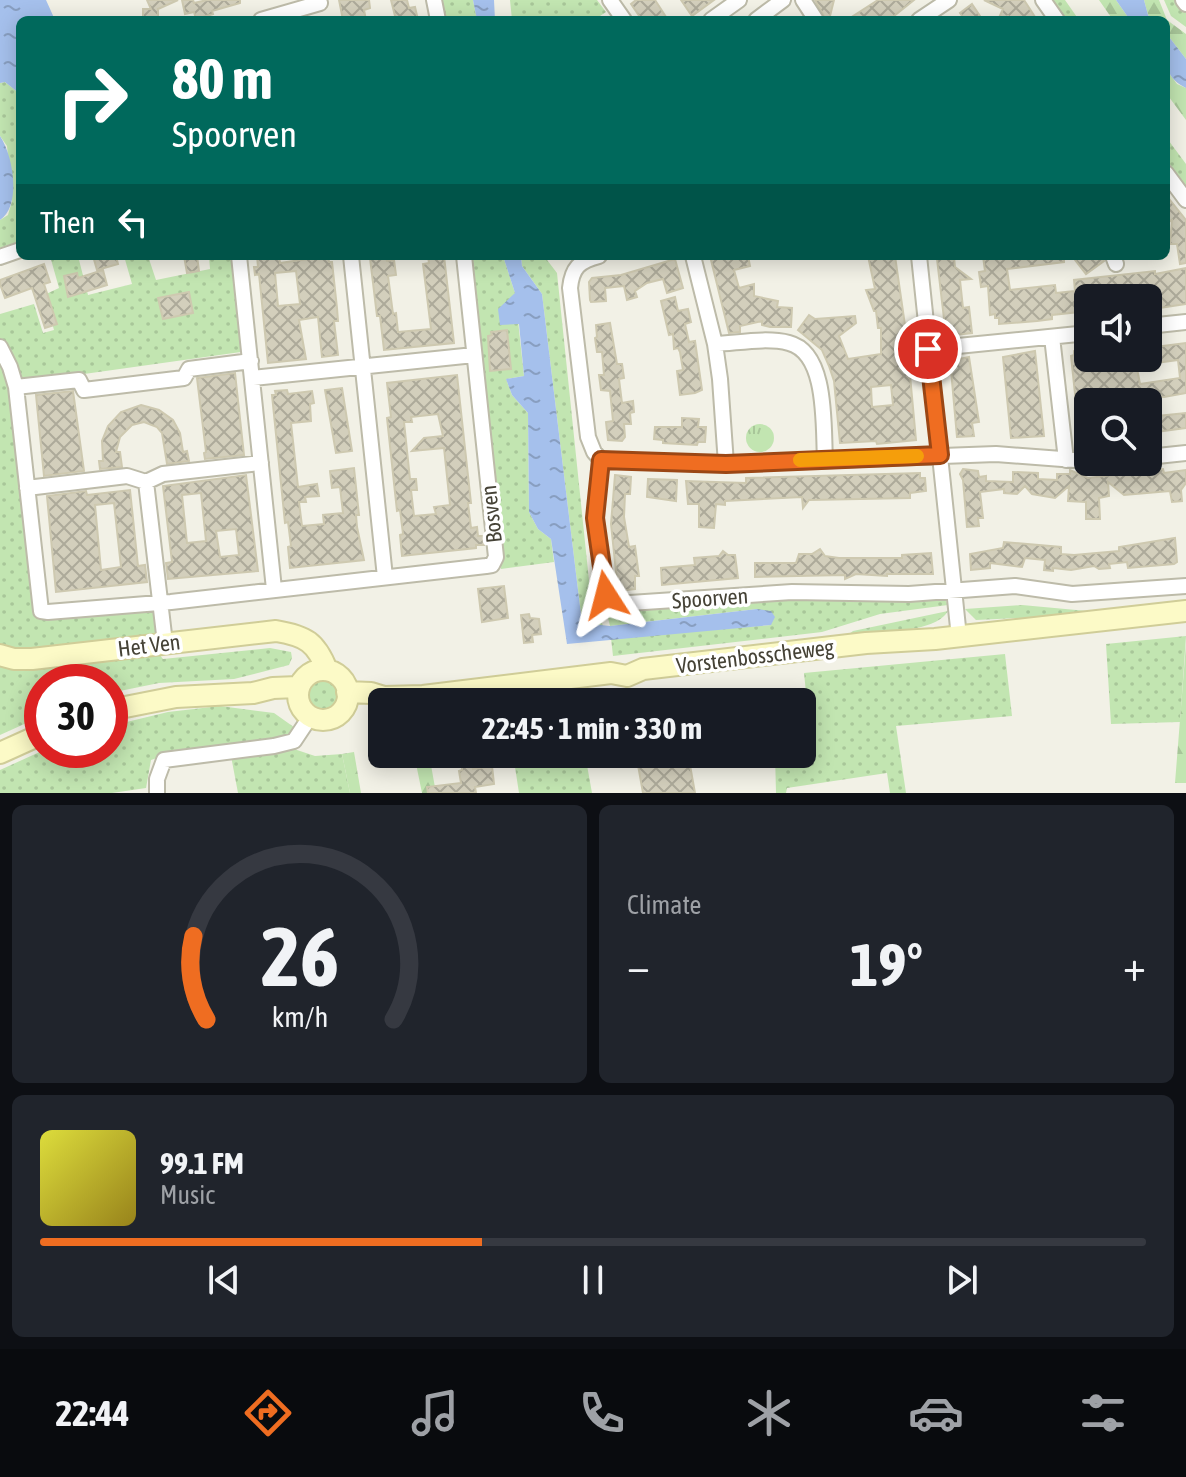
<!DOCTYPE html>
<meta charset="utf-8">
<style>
:root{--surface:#171b24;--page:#20242c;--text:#f1f3f6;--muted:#9ea1a6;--line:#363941;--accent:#ef6d21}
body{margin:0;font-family:"Asap Condensed",sans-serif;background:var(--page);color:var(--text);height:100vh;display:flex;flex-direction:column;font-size:30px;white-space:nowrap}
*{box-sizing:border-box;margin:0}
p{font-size:26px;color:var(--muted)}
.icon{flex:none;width:44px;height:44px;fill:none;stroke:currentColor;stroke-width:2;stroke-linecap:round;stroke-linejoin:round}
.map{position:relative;height:793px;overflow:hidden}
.side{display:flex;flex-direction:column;gap:12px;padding:12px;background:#0d0f14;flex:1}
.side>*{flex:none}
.hud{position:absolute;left:16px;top:16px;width:1154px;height:244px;border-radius:12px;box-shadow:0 4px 20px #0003;background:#00695c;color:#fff;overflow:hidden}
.fabs{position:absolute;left:1074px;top:284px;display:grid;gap:16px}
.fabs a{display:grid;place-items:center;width:88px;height:88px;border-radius:12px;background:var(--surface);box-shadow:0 4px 20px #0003;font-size:40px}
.speed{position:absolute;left:24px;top:664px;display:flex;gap:16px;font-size:40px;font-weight:700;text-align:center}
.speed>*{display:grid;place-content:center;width:104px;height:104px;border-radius:50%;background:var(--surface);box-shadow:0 4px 20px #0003;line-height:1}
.speed .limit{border:12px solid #d22;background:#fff;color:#111}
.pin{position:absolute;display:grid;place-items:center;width:68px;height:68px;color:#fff;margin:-34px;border:4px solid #fff;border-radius:50%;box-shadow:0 2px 8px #0007}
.me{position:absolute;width:88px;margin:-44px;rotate:351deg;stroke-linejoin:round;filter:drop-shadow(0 0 6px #0008)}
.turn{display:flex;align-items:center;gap:28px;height:168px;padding:0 24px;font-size:36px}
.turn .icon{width:104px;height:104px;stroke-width:2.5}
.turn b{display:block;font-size:56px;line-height:68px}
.then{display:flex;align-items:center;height:76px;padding:0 24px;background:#0003;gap:16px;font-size:30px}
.big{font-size:60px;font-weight:700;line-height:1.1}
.side .card{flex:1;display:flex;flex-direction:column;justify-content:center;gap:12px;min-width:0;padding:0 28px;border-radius:12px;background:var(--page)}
.side .dial{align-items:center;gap:0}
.dial svg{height:208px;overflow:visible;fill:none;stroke:var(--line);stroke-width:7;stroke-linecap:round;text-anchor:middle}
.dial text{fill:var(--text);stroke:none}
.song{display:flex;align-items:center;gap:24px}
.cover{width:96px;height:96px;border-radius:12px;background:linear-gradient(135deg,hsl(60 70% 55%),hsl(50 70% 35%))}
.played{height:8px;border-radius:4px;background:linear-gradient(90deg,var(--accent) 40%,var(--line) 40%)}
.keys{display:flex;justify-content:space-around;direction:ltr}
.heat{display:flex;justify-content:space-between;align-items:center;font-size:44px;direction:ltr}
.side .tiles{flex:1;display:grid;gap:12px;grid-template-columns:1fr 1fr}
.card:last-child{grid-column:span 2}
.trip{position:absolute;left:368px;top:688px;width:448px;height:80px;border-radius:12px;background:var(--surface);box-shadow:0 4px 20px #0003;font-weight:700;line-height:80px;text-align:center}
.menu{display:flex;height:128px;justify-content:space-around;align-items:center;background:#090b0e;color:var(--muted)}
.menu .icon{width:56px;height:56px}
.menu .active{color:var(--accent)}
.menu b{font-size:36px;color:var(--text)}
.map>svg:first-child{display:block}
.grass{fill:url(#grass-dots)}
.forest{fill:url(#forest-firs)}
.park{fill:url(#park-tufts)}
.water{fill:url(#water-ripples)}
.building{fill:url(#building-cross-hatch);stroke:#cec9b0;stroke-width:2;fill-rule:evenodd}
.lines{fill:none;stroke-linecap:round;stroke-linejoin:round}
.street-casing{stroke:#bdbba9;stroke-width:18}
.secondary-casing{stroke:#d0cd98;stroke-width:24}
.street{stroke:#fff;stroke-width:14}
.secondary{stroke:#fcfac7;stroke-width:20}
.route-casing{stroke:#9b4715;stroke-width:20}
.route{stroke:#ef6d21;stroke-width:14}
.slow{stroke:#f59e0b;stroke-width:14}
.labels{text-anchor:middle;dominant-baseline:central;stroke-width:7;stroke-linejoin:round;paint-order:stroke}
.street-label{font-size:22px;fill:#454236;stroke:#fff}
</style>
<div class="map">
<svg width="1186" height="793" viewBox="0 0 1186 793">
<defs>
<pattern id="grass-dots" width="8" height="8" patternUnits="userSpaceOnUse" patternTransform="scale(2)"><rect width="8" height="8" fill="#c2e5b1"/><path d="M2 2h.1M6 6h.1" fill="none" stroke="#a8c699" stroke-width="1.8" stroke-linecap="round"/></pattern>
<pattern id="forest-firs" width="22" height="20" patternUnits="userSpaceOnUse" patternTransform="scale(2)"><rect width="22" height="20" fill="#c2e5b1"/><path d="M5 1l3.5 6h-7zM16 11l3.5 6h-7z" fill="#a8c699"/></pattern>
<pattern id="park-tufts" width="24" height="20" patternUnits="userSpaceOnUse" patternTransform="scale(2)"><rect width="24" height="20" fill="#c2e5b1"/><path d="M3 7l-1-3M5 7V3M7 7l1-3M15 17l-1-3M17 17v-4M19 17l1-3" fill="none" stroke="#a8c699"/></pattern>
<pattern id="water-ripples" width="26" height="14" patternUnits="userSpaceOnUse" patternTransform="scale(2)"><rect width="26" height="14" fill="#a5c0ec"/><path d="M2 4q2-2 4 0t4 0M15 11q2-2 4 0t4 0" fill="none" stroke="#889ec0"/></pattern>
<pattern id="building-cross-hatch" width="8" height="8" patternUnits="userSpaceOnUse" patternTransform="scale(2)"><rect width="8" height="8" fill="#d3cfbc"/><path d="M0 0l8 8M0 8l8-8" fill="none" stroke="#adaa9a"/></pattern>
</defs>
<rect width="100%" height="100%" fill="#f2f1e6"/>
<path class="grass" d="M437,0H473L477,20H441Z
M510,0H597L606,12L594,20H512Z
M1050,0H1065L1079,20H1065Z
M1164,0H1177L1186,11V27L1171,16Z
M5,82L20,94V241L0,248V220L8,215L12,201L7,146L0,136V83Z
M1166,137L1186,164V187L1166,159Z
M50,256H78L88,295L132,284L124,256H148L156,280L210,269L209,256H237L248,351L20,383L0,340V314L34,304L43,333L54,330L44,295L59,288Z
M468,256H503L515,293L524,376L506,379L512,395L528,413L529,512L538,529L551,539L554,562L501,569Z
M521,256H544L557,273L590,590L603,626L582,623L542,294L522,266Z
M0,359L8,374L38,610L150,607C157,617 159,629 153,639L34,653L0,650Z
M943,596L948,605L880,614L822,632L613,656L611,638L771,625L757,609L610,626L605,606L607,604L617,609L629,610L722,600Z
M1022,605L1087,611V615L976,620L965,609Z
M948,611C935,634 875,632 849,634L853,631Z
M1186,636L1180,722L1111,724L1106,644Z
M270,648L291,652L292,658L289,665L234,679L159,683L110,693V682H42V716L0,735V666L17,669L159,654L163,659Z
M1005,654L1012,716L896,726L906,793H890L887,773L787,788L786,793H776L775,754H802V713L808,712L804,673Z
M306 695a16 16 0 1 1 32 0a16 16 0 1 1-32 0Z
M220,706L274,713L298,730L294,737L160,757L151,760L146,788L112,793H0V770L44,750H110V726L168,712Z
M291,748L315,756L342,754L350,793H238L231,756Z
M513,754H585L592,793H519Z"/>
<path class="forest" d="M1099,0H1116L1130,20H1113Z
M1144,0H1159L1167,20L1186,34V59L1166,33V20H1153L1148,15Z
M1166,69L1177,84L1186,88V120L1166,93Z
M1186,644V783H1175Z
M354,752L361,793H350L342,754Z
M414,754H429L436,793H422Z"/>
<path class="park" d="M746 438a14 14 0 1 1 28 0a14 14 0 1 1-28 0Z"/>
<path class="water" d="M0,0H46L55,20H20V94L5,82L0,83Z
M473,0H494L495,20H477Z
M1116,0H1144L1148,15L1153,20H1130Z
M1166,33L1186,59V88C1161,76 1166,57 1166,33Z
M0,136C13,155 22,205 0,220Z
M503,256H521L522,266L542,294L582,623L610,626L757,609L771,611L775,617L771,625L567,644L551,539L538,529L529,512L528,413L512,395L506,379L524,376L519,324L500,325L498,309L515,293Z"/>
<path class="building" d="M147,0H178L158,9V20H143V9H151Z
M182,0H193L194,3L207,0H240V3L212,11L213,14L196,19L194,12L185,14Z
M339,0H369L370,8L364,10L366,20H343Z
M391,0H407L409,8L415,7L418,20H396Z
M636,0H655L668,20H642L631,4Z
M681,0H714L692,16Z
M815,0H834L829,20H826Z
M878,0H914L889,20H847Z
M984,0H1024L1037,20H1011L1008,16L998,20L1003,9Z
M972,4L980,16L974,20H965L960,13Z
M1166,195L1186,220V263L1180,264L1177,244H1170L1172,220L1166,224Z
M93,256H116L118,264L97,270Z
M184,256H197L199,271L187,273Z
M257,256H279L280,263L328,256L329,262H332L337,308L338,321H334L338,355L322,357L318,317L299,320L306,359L268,363L259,274L255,275L254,267H258ZM296,271L300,304L278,306L275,273Z
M373,256H386L387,261L394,260L396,275L388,276L393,314L396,313L398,332L431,329L423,264L429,263L428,256H444L454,343L384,350L380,316H377L370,258Z
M710,256H748L750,266L734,270L739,288L754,284V296L778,301L777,307L792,308L791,327H770L762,325V321L740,326V332L729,333Z
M868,256H895L906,332L916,440L877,444L876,441L840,443L834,381L829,366L822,350L798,330L809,315L815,319L855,316L856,323L839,336L848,359L881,354V328H878L876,311H874L866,290L875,289ZM891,385L893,405L872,407L871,387Z
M983,256H1064V262L1007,269L1010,290L1055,285L1056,293L1075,291L1074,280L1155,271V274L1186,268V304L1153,309L1148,308V298H1088V311L1052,315V319L1037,321L999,324V318H995V314L990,315L988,286L981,287L979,272L985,271Z
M1072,256H1103L1104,261L1086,274Z
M954,257L955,267L971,279L960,280L963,308L969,307L972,333L946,336L937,259Z
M675,259L683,288L667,293L663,279L647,283L635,291L637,297L627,300L624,286L605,288L606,301L591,302L590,300L589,282L592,278L621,275Z
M44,264L50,282L44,284L57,324L45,328L32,288L5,298L0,284V280Z
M103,270L107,285L68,297L64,276L77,273L78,278Z
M189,292L193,313L163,319L158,298Z
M675,297L678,311L688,309L691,322L685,324L689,342L695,341L702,390L695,393L680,395L677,371L683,370L680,352L678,348L674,349L673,334L669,335L661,301Z
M610,323L617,364H622L624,378L619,379L622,403L633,401L634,412L630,413L631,424H624L625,437L622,441L608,440L606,422L613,421L610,391L601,390L599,375H604L602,352H597L595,338L597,337L596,325Z
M507,330L511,369L490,371L488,336L492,335L491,332Z
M1186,343V393L1164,397L1148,395L1088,402V451L1081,450L1071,356L1074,355V351L1085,349L1087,358H1135L1140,384L1180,378L1178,360L1148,364V348Z
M1035,351L1044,436L1011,438L1003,357Z
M969,357L979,422L972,423L974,436L957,437L951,370L954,360Z
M235,373L244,455L205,459L204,453L206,452L197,378Z
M457,375L471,503H468L471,528L477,527L478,536H483L484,545H476V548L402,556L400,535L403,534L400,510L397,511L387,418L391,417L387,383ZM438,414L443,436L424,438L412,451L444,448L450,505L434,507L436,514L414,516L411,490H417L416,479H410L404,422H412L411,417Z
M342,388L352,451L336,453L325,390Z
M287,390L288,394L312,391L314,403L310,404L311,421L291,423L298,487L317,484L319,496L305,497L306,502H299L302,526L324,524L323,515L343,513L340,487L332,488L330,471L354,468L359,515H356L357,527L364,560L290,568L288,547L291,546L288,522L285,523L272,395H276L275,391Z
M73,391L84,471L44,476L36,395Z
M141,405L159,410L173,420L180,433L183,452L187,451L189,461L167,464L162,433L157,427L144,422L132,425L120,437L116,452H120L122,467L100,469L99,461H103L102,441L108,426L121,412Z
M1186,413V428L1148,433V417Z
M682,418L699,419L698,427H706L705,442H698L697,445L663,443V440L654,439L655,427H682Z
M963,469L978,471L979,477L986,476V481L1013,482V472L1038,473V479L1057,480V474H1070V470L1088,478L1163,469L1164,473L1186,470V483L1181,490L1182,501L1172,502L1170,491L1124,495L1108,482L1109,496L1099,498L1100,519H1086V502L1068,501L1069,486L1055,498L1032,494L1025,486L1017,494L1004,493V489L980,492L983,518H978L979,526L967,527L963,480L960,474Z
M920,473V478H925L926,491L910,493V498L809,500L803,508L802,497L725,501V505L716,504L714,528L699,527V504H688L686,481L746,483V478Z
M246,475L258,571L168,579L166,563L172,562L163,486ZM201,493L206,541L187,543L182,495ZM236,529L239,555L220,557L216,531Z
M615,475L631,477L630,494H625L624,517L629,547L635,546L639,576H635V589L618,591L611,524Z
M648,479L677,480L676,501L647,497Z
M130,490L138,566L145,565L147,582L56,592L47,496L86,491L87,495ZM114,503L121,567L101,570L95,505Z
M1175,538L1177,562L1174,564L1128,568L1127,562L1109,564L1110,568L1099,569L1094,566L1071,570L1053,568V571L1044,570L1045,560L1025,558L1022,567L990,563V568L971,570L970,554L1003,548L1004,542L1061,547V554L1074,555L1119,551V547Z
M820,549L825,556L839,558H902V555L931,553L933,574H887V576L856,574L845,579V575L755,577V563H796L799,554H812Z
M723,551L728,555H735L738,578L662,585L661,568L695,565L694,558L719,556Z
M504,586L508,618L482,622L478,589Z
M529,614L530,618L539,619L541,634L532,635L533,642L524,643L521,615Z
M636,754H688L695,793H643Z
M472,765L473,769L492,766L494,784L475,787L476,793H428L427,787L461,783L459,771L462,770V766Z"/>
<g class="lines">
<defs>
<path id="street" d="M434,0L438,20
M610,0L624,20
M803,0L816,20
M1043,0L1057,20
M1183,0L1186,4
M261,20L320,3
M711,20L739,0
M756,20L783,0
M919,20L949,0
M1166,173L1186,200
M239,256L274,589
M351,256L385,577
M599,256C579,261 572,268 570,288L588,437L594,452L601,460L726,464L996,454L1088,461
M693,256L715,344L720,379L726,464
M919,256L959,637
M1113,256L1116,264
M0,257L20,250
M1148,326L1186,322
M1052,337L1066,460
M715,344C738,343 766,337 789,343C828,353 823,427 825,459
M0,347L10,367L16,387L41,611L48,612L171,602L486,566L492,565L496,557L464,256
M928,349L1088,333
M253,378L474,355
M16,387L79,380L84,390L184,378L189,369L251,361
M1148,457L1186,453
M601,460L595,518L605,590L609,600L615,604L792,592L909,594L1015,586L1072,594L1186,586
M1100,462H1105
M146,482L165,643
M27,488L127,476L146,482L163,474L261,463
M157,793V779L164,760L274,746L294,741L310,717"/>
<path id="secondary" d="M0,655L14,659H32L276,631C306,636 316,642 327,670
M298 695a25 25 0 1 1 50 0a25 25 0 1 1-50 0Z
M347,692L371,693L384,697L423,696L611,673L627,676L643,669L866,643L935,639L1186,611
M110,710L176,697L253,693L273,688L298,687
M0,753L42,734"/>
</defs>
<use href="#street" class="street-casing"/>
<use href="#secondary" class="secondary-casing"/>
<use href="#street" class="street"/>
<use href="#secondary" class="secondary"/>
</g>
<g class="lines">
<defs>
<path id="route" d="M606,595L595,518L601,460L726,464L940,455L928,349"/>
</defs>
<use href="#route" class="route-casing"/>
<use href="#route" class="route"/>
<path class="slow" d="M800,460L917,456"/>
</g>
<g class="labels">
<g class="street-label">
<text transform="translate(491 514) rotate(-96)">Bosven</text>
<text transform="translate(710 598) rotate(-4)">Spoorven</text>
<text transform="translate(149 645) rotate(-7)">Het Ven</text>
<text transform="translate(755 656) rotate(-7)">Vorstenbosscheweg</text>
</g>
</g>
</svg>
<div class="fabs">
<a><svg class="icon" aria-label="sound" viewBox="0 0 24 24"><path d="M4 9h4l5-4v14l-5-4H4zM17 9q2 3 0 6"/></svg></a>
<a><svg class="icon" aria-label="search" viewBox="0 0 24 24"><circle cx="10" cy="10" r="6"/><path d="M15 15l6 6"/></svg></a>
</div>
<div class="speed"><div class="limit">30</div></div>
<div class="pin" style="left:928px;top:349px;background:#d93025"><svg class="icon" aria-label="arrive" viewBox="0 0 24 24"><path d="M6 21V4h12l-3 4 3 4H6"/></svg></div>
<svg class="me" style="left:606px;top:595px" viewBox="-20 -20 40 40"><path d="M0-17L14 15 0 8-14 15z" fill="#ef6d21" stroke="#fff" stroke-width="4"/></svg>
<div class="trip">22:45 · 1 min · 330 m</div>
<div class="hud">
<div class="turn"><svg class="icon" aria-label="right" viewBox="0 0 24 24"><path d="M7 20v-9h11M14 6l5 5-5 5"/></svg><div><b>80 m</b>Spoorven</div></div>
<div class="then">Then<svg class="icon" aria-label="left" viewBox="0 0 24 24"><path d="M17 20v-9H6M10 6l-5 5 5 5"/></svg></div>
</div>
</div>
<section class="side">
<div class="tiles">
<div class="card dial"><svg viewBox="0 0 100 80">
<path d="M14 69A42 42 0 1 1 86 69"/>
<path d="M14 69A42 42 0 0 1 9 37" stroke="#ef6d21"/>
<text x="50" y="56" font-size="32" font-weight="700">26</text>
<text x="50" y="72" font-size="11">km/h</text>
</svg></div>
<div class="card"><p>Climate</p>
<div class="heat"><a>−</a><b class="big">19°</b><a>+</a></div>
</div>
<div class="card">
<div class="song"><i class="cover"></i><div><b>99.1 FM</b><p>Music</p></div></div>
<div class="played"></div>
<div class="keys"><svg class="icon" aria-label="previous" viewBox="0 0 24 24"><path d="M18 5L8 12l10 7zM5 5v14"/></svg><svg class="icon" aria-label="pause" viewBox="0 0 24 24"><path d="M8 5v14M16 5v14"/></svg><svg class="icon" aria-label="next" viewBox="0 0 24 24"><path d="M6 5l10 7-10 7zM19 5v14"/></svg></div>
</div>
</div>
</section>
<nav class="menu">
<b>22:44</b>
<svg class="icon active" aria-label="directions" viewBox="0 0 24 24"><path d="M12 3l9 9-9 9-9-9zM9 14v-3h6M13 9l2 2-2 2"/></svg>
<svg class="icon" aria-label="music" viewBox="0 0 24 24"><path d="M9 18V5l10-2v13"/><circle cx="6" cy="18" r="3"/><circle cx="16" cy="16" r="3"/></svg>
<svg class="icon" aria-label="phone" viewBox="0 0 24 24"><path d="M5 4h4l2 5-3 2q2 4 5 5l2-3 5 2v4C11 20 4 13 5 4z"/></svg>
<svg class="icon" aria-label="climate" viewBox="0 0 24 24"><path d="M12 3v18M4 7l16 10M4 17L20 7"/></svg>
<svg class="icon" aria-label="car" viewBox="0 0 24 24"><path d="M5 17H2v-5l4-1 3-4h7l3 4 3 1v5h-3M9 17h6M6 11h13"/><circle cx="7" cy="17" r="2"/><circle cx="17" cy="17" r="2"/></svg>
<svg class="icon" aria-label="filters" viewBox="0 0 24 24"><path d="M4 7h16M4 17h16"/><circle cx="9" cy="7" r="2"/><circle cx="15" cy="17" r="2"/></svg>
</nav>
